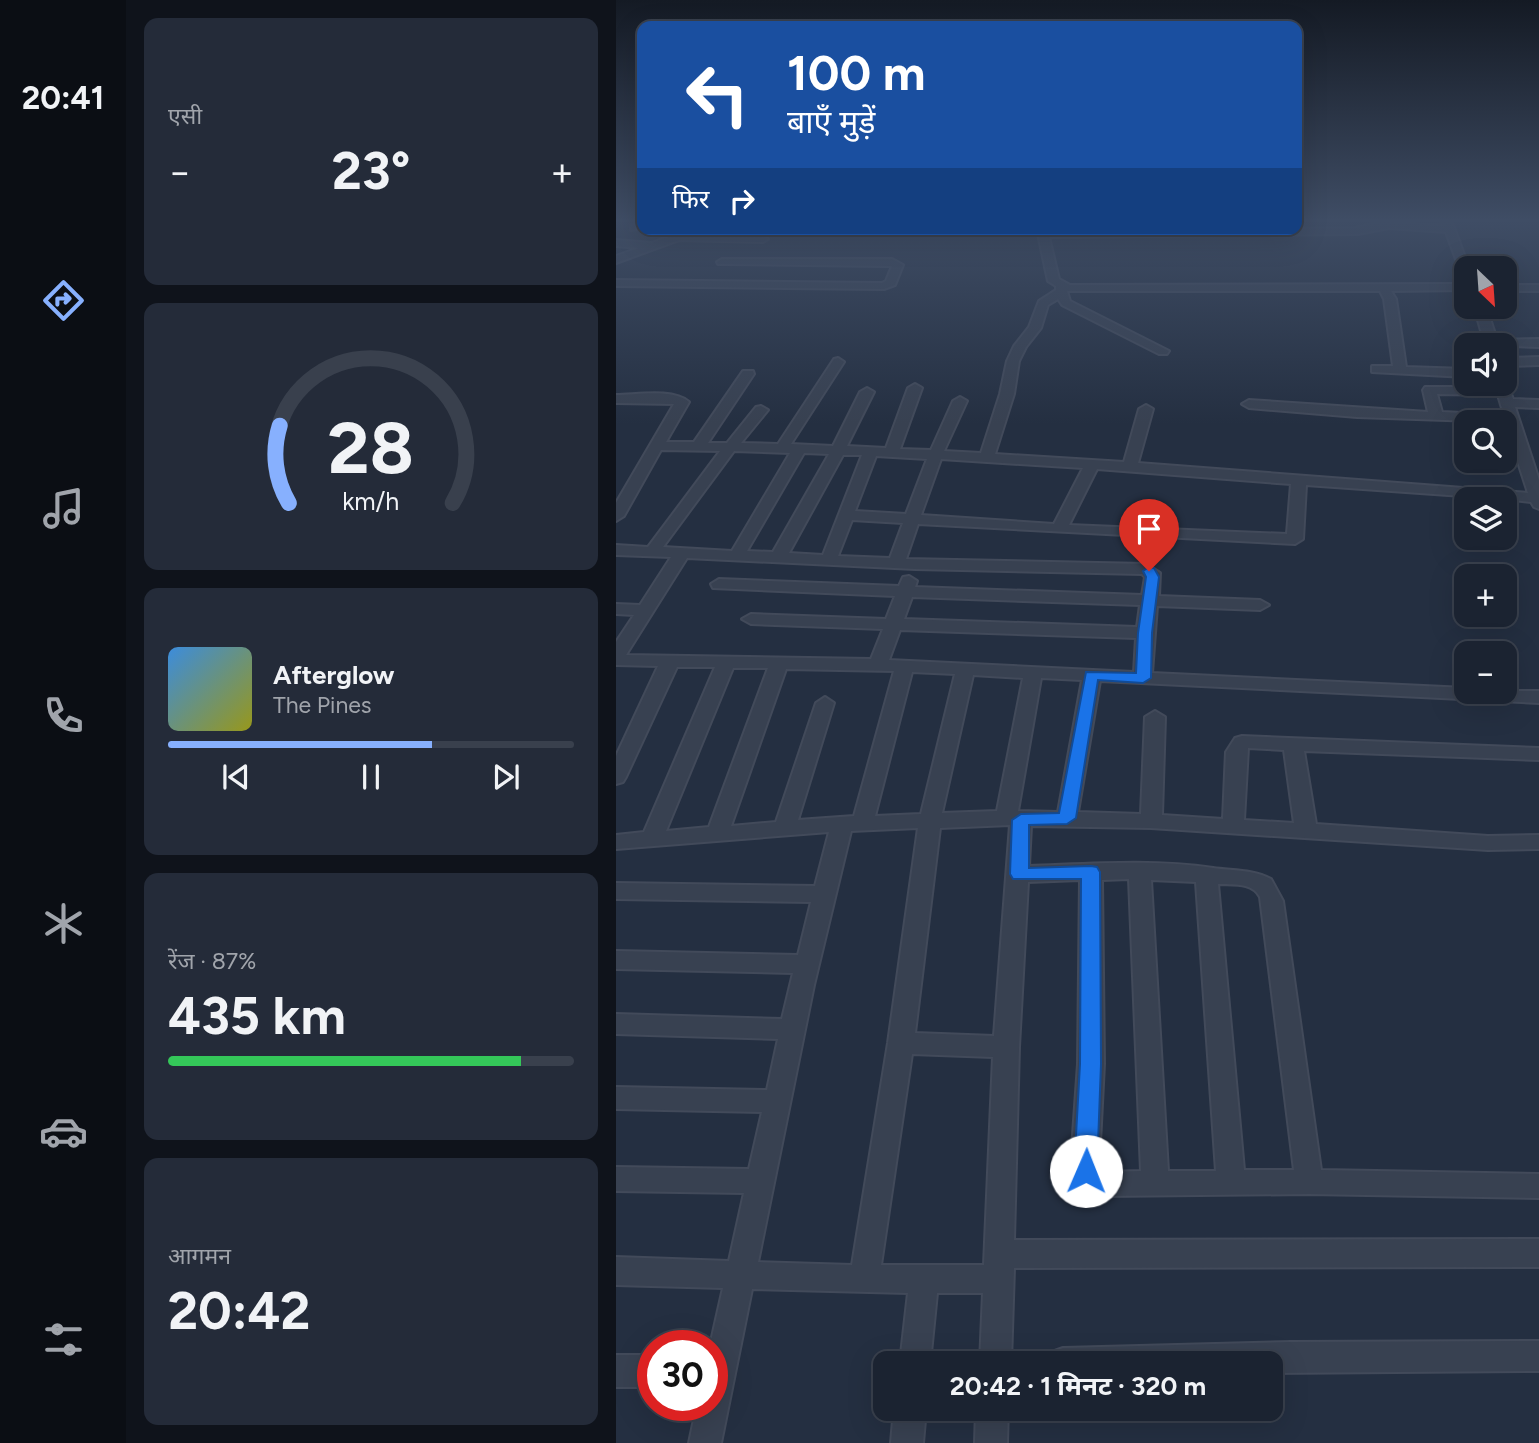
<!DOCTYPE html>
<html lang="hi">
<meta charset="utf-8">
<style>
:root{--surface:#1b2331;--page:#242b39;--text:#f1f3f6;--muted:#a0a4ab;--line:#39404d;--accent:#87b0fe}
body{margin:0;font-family:Figtree,"Noto Sans Devanagari",sans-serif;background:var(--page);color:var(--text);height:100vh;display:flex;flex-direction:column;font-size:26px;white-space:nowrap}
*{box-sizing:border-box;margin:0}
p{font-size:23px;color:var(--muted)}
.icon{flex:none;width:38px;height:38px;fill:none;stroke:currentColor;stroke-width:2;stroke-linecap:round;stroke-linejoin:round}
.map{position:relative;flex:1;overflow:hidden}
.details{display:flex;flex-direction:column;gap:18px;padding:18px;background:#0f131b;width:490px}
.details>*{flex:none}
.top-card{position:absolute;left:21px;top:21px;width:665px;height:214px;border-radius:14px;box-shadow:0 7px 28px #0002,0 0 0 2px var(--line);background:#1a4fa0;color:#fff;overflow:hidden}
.needle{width:46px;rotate:155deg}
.fabs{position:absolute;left:838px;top:256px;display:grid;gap:14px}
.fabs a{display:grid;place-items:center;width:63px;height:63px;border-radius:14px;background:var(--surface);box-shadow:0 7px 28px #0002,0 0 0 2px var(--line);font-size:35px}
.speed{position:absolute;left:21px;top:1330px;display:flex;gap:14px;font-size:35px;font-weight:700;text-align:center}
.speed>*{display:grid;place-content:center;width:91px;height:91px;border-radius:50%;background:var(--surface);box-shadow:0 7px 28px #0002,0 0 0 2px var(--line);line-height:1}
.speed .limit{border:10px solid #d22;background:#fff;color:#111}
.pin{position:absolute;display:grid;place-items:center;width:60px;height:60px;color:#fff;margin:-72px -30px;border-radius:50% 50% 50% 0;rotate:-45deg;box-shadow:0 0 7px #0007}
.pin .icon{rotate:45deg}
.me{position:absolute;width:77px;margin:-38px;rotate:1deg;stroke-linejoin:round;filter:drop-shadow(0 0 5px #0008)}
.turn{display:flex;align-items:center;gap:24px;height:147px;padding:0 35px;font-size:32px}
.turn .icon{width:91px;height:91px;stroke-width:2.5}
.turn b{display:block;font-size:49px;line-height:60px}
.then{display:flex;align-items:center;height:66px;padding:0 35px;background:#0003;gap:14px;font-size:26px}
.big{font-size:52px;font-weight:700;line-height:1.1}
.details .card{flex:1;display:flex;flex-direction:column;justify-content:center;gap:10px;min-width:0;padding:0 24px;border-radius:14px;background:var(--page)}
.details .dial{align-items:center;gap:0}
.dial svg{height:182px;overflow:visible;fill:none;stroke:var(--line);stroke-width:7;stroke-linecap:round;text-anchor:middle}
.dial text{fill:var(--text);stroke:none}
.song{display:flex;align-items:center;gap:21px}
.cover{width:84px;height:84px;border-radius:10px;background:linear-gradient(135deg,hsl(210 70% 55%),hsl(60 70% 35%))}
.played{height:7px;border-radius:4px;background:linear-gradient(90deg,var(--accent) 65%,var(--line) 65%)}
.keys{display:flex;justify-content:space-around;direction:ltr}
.heat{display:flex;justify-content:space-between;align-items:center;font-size:38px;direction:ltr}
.charge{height:10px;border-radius:5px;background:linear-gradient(90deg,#34c759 87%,var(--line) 0)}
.trip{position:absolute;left:257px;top:1351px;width:410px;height:70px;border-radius:14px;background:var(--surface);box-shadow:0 7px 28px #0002,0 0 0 2px var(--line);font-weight:700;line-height:70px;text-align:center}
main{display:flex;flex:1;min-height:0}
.dock{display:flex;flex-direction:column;width:126px;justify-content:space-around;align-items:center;background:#0b0e14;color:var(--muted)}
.dock .icon{width:49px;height:49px}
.dock .selected{color:var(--accent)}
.dock b{font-size:32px;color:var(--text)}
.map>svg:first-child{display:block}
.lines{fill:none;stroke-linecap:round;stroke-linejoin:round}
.minor-casing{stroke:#424a5a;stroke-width:4}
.minor{fill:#384151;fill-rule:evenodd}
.route{fill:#1a73e8;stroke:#114b97;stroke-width:2}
</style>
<main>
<nav class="dock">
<b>20:41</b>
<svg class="icon selected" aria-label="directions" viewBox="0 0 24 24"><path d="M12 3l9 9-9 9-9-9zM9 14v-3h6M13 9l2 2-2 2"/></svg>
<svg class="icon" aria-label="music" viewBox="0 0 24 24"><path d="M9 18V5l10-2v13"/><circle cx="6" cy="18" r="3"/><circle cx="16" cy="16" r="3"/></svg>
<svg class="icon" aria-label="phone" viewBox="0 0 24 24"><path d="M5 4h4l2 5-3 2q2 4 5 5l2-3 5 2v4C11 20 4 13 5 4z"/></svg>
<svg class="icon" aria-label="climate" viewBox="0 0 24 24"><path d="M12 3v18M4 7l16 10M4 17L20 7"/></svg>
<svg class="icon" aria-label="car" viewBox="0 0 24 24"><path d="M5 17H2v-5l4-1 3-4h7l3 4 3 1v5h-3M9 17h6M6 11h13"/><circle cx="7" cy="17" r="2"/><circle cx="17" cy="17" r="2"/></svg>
<svg class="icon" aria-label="filters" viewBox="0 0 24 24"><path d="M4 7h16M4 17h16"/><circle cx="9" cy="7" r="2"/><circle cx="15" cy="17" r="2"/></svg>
</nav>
<section class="details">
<div class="card"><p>एसी</p>
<div class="heat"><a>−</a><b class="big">23°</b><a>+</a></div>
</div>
<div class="card dial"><svg viewBox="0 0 100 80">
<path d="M14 69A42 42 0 1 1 86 69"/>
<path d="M14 69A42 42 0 0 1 10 35" stroke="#87b0fe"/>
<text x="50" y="56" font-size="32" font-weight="700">28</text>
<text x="50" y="72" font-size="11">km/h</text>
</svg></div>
<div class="card">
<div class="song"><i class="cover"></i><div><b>Afterglow</b><p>The Pines</p></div></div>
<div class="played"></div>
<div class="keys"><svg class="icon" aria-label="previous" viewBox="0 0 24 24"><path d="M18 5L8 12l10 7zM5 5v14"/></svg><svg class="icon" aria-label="pause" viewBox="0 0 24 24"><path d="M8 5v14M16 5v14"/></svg><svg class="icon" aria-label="next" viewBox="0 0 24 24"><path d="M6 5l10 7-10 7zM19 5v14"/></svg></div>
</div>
<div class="card"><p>रेंज · 87%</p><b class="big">435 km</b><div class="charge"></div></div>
<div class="card"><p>आगमन</p><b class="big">20:42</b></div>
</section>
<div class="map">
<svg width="923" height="1443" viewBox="0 0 923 1443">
<rect width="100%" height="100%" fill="#242f41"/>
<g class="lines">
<defs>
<path id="minor" d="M22,222H26V228L15,230V226Z
M765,222L827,226L826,222H836L853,268H850V276L845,273L830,232L773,228L742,234L433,237L443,279L454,285L850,284V290L775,291L780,299L790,367L850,369V377L756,372V366H777L768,299L764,291H451L454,301L553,351L551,354H543L446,305L442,299L432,305L425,328L410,347L403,361L398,394L379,454L508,462L523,409L530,405L537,409L522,463L912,493L889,422L741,417L633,408L626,404L633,400L812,412L807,390L809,387H880L879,383H889V380L897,399L923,400V408L899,407L923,480V509L918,507L915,502L889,499L690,485L687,539L679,544L302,524L290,559L530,564L544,573L543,596L644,600L653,605L644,610L541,606L536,673L850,688V691H923V703L484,681L462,812L525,814L529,717L539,711L549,717L546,815L607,819L610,752L619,738L626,736L923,748V760L688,751L700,824L872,836L923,835V849L872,850L535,828L415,826L413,866C473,864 537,859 597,868C617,871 636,869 655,879L667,901L705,1170L923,1174V1198L693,1194L488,1196L465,1190L455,1163L462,1064L464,880L412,882L403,1047L398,1240L923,1239V1267L398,1268L395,1363H364L367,1293H321L314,1363H284L292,1293L136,1289L105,1443H73L81,1405H96L94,1346L107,1288L0,1285V1257L113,1261L128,1193L0,1191V1167L133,1169L146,1112L0,1109V1087L151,1090L162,1039L0,1034V1014L166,1019L177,973L0,969V951L182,955L195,902L0,899V883L199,886L213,832L0,849V835L28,832L99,667H61L10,777L7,782L0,784V756L42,666L0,665V642L18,615L0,614V604L24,605L55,557L0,555V545L32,547L104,451L45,450L8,516L0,521V503L58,404L0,403V395C20,395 57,388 73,402L50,442H78L127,371H137L138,374L92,443H111L140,407L145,406L152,410L125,443L162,444L218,359L222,358L228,362L175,444L217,446L244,392L251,388L258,392L231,446L270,448L292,388L299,384L306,388L284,449L315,450L337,401L344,397L351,401L328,451L365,453L384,394L391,361L398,346L413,327L423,301L440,290V286L432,281L421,229H681L740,228ZM821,394L882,395L888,415L826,412ZM118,451L174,453L116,551L47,547ZM188,453L213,454L157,552L131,551ZM227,455H246L207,555L173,553ZM260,456L311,459L290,514L239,511ZM325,459L467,468L438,524L305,515ZM481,469L675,484L671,534L453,525ZM236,520L287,523L274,558L222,556ZM71,558L299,569L526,574L529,577L526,595L299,587L301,581L293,576L287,577L283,586L103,579L95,584L97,588L279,596L270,619L135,614L126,619L135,624L267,629L255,659L10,655ZM296,597L524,605L521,627L288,619ZM284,630L520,638L518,672L273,660ZM117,668H152L93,827L50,831ZM170,669L278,671L238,816L182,820L218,703L209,697L200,703L160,822L115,826ZM296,672L339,674L305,814L259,816ZM357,675L407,678L381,811L326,813ZM425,678L466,680L442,812L402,811ZM632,748L668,750L678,823L628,820ZM394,825L378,1036L299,1033L324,828ZM302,828L272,1043L236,1265L142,1262L198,985L235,831ZM513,879L525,1171L488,1172L483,1163L488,1064L486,880ZM535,880L580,882L600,1171H552ZM602,884C617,885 636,882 644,897L678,1170H628ZM296,1054L377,1057L368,1265H265Z
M71,229H86L77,234L147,236L152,239L147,242L63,240L0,263V256L23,248L0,246V240L36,243Z
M106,259H276L287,265L279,285L268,289L0,286V280L266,283L270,281L276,266L102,264L101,262Z
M889,285H923V291H889Z
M858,306H870L881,340L923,339V347L869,345Z
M923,357V365L889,366V358Z
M923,1341V1371L654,1373V1363H431L436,1352L447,1348L675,1342Z
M0,1355H37V1387H0Z
M278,1409H310L307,1443H275Z
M360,1409H392L391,1443H359Z"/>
</defs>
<use href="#minor" class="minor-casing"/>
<use href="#minor" class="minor"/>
</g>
<linearGradient id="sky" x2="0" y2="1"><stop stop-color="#141a24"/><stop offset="0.52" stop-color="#3f4d65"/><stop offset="1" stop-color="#3f4d65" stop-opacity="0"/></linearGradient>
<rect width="923" height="424" fill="url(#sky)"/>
<path class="route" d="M533,567L538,568L543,577L536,633L535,678L527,683L482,680L460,818L451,824L413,825V868L475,866L481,867L484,872L485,1064L481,1171L478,1178L470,1181L462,1178L458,1171L464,1064L465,879H397L394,874L396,820L405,814L443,813L470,672L520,673L522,633L530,577L527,571Z"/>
</svg>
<div class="fabs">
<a><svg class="needle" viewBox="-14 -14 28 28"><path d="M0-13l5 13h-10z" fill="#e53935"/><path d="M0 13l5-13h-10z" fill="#a0a4ab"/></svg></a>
<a><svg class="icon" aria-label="sound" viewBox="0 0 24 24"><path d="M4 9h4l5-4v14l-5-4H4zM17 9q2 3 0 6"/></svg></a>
<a><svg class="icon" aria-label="search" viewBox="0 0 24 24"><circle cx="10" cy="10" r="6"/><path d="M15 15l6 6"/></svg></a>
<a><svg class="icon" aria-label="layers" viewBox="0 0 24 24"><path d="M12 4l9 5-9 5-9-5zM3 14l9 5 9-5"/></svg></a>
<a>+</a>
<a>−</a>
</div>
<div class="speed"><div class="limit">30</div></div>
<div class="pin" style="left:533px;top:571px;background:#d93025"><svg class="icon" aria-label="arrive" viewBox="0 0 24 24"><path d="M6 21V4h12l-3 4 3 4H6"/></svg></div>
<svg class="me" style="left:470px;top:1171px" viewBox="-20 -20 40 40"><circle r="19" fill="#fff"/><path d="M0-13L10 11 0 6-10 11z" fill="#1a73e8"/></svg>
<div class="trip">20:42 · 1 मिनट · 320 m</div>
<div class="top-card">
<div class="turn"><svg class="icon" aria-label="left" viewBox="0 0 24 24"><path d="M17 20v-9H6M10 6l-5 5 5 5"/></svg><div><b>100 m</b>बाएँ मुड़ें</div></div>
<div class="then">फिर<svg class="icon" aria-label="right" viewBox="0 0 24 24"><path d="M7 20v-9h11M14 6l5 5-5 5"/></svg></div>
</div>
</div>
</main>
